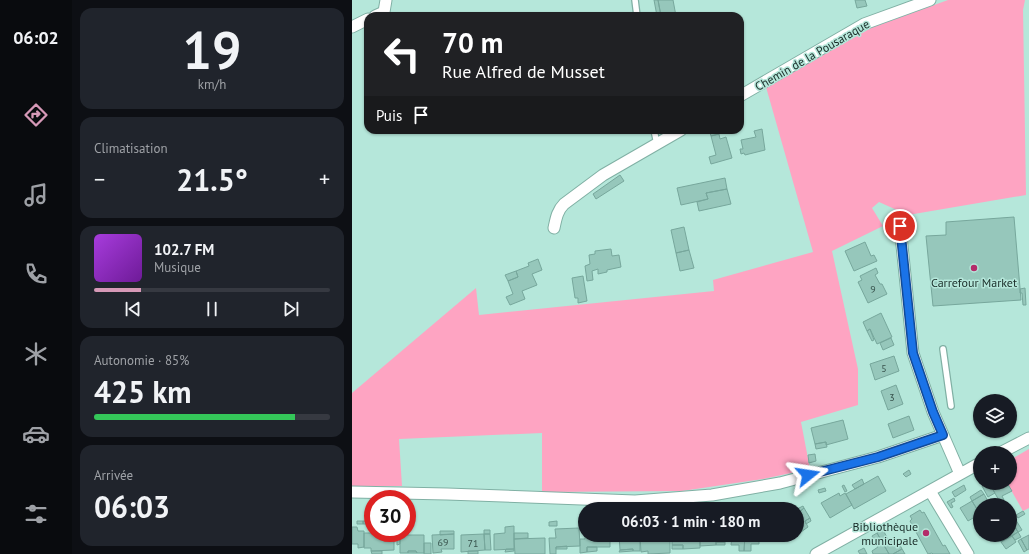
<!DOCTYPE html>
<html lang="fr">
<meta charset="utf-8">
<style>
:root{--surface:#171b24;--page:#20242c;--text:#f1f3f6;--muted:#9ea1a6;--line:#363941;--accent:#d699b7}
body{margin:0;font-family:"PT Sans",sans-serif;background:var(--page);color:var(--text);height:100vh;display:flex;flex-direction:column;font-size:15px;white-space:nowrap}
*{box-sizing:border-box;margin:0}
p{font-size:13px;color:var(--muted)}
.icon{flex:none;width:22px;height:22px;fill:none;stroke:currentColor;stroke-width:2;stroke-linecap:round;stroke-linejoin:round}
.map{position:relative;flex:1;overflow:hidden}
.side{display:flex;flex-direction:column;gap:8px;padding:8px;background:#0d0f14;width:280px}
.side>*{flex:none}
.hud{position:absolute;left:12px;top:12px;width:380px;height:122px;border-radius:12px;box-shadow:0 1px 3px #0004;background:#202124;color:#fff;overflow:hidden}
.controls{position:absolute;left:621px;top:394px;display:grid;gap:8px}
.controls a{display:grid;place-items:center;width:44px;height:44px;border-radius:50%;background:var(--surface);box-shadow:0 1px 3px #0004;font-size:20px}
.speed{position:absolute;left:12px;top:490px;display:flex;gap:8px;font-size:20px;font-weight:700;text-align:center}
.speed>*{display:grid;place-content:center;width:52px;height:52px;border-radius:50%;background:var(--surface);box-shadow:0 1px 3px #0004;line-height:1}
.speed .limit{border:6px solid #d22;background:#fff;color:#111}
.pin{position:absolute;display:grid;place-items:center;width:34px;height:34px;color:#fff;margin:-17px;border:2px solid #fff;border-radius:50%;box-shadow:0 1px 4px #0007}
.me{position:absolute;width:44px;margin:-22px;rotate:75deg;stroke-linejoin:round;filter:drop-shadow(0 0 3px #0008)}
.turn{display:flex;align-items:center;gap:14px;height:84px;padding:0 12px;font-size:18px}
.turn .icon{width:52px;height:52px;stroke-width:2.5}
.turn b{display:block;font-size:28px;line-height:34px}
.then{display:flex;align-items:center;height:38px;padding:0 12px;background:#0003;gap:8px;font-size:15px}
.big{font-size:30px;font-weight:700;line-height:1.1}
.side .card{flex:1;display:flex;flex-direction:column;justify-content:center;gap:6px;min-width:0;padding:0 14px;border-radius:12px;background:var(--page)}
.side .dial{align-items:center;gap:0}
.dial b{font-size:52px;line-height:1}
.song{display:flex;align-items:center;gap:12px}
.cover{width:48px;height:48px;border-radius:6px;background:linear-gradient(135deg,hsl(280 70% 55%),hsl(280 70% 35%))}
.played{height:4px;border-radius:2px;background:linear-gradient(90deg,var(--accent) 20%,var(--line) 20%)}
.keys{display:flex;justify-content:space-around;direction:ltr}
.heat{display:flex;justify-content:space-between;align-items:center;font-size:22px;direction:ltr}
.charge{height:6px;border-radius:3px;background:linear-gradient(90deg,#34c759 85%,var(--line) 0)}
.trip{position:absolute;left:226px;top:502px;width:226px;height:40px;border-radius:20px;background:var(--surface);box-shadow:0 1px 3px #0004;font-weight:700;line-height:40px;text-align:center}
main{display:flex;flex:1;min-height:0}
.tabs{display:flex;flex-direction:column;width:72px;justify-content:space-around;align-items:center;background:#090b0e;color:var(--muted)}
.tabs .icon{width:28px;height:28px}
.tabs .active{color:var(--accent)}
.tabs b{font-size:18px;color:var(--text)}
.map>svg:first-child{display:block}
.green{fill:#fea4c2}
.building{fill:#96c7bb;stroke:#77a79c}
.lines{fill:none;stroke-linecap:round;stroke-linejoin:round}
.service-casing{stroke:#80b0a4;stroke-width:8}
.minor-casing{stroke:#80b0a4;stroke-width:13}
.service{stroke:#fff;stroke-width:5.5}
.minor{stroke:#fff;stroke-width:11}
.route-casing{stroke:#114b97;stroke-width:10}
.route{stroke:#1a73e8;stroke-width:7}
.poi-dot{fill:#b42b69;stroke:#b5e7da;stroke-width:1.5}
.labels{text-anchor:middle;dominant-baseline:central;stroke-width:3;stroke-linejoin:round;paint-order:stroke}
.number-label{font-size:10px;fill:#38534d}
.street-label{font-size:12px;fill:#192c28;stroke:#b5e7da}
.poi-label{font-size:12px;fill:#192c28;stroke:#b5e7da}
</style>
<main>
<nav class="tabs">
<b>06:02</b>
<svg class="icon active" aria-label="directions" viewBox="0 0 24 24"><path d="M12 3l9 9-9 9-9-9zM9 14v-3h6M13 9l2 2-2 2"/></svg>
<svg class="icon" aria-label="music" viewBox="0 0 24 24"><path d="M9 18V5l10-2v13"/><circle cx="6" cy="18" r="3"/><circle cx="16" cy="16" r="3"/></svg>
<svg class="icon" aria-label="phone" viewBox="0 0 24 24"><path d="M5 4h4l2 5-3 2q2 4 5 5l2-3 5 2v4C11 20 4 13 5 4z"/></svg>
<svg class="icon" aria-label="climate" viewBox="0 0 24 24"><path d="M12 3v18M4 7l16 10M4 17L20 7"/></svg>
<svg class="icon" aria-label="car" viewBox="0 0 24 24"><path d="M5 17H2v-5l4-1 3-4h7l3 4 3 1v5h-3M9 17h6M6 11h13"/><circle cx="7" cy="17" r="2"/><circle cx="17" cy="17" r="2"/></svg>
<svg class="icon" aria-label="filters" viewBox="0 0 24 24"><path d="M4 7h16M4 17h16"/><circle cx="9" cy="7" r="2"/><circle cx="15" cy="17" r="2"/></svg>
</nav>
<section class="side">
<div class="card dial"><b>19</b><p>km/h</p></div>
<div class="card"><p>Climatisation</p>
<div class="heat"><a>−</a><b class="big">21.5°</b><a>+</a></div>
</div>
<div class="card">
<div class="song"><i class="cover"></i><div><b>102.7 FM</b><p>Musique</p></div></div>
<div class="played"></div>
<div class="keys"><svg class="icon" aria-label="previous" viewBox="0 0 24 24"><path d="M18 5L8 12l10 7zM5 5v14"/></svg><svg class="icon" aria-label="pause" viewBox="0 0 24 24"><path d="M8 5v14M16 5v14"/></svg><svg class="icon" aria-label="next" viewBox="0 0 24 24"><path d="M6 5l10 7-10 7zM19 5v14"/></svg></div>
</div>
<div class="card"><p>Autonomie · 85%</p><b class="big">425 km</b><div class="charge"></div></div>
<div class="card"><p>Arrivée</p><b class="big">06:03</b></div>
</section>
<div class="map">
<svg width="677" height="554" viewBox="0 0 677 554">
<rect width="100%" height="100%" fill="#b5e7da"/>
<path class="green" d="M596,0H673L671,10L674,195L556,215L527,202L520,208L531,226L480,251L506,369V405L449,422L458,469L411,479L330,491L190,492V433L47,439L50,486H0V393L124,288L127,315L362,291L361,280L461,252L414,87L521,27Z
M677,449V508L671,511L655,483H658V460Z"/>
<path class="building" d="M302,0H306L309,16H305Z
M306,0H321L324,16H309Z
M503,0H513L515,6L505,8Z
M410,129L413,150L393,155L392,153L389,154L388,149H391L389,140L404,137L402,131Z
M357,130H366L367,134L359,136Z
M367,134L368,139L374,137L380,158L359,164L357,157L364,155L359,136Z
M268,175L272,181L244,199L241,194Z
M373,178L375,189L354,193L356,199L329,205L325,188Z
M375,189L379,204L347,211L345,202L356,199L354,193Z
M662,217L669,300L581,306L574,236L594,235V222Z
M332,227L337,250L324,253L319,230Z
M513,242L519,256L522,255L525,261L502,271L493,251Z
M259,249L260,256L267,255L269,267L255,270V272L246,274V269L240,271L241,280L235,281L233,266L238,264L237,255L243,254V251Z
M337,250L342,268L328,271L324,253Z
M186,259L190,270L180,274L185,285L170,291L173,299L158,305L154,297L161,294L156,281L166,277L164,271L177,266L176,263Z
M524,268L526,273L523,275L528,284H530L535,294L516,303L506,282L510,280L508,276Z
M164,271L166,277L156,281L153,275Z
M231,276L235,301L226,303V298H223L220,278Z
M673,288L674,305H671L670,293H668V289Z
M529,313L540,337L525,344L518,329L515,331L511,322Z
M518,329L522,340L520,341L515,331Z
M539,338L542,345L531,350L528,343Z
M542,356L547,371L523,380L518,364Z
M544,385L551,404L536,410L529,391Z
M557,416L562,430L541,438L536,424Z
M491,420L496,439L474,445V442L463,444L459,428Z
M474,442L475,447L464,449L463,444Z
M463,454L464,461L457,463L456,455Z
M557,470L559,474L554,477L551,474Z
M526,476L534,491L502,509L494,494Z
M510,479L512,484L503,489L500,485Z
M635,483H637L643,493L636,497L630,486Z
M637,483H655L660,491L650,496L652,500L648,502Z
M492,485L495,491L493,492L490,486Z
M612,485L614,490L603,497L600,492Z
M473,488L474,491L467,493L466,490Z
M629,490L632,494L620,501L618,497Z
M487,493L488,496L493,493L500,505L478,518L469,503Z
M632,494L638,505H628V514L620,501Z
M602,498L603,501L599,503L601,507L599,508L595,502Z
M620,501L628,514L616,521L608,508Z
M451,506L452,508L445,514V509Z
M452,508L458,518L453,521L456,527L449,532L445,525V514Z
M568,510L570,513L572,512L591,546L593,545L598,554H581L580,553L576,554L558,521L560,519L558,516Z
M671,511L673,514L666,518L664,515Z
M662,517L670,530L666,532L658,519Z
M458,518L459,521L454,524L453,521Z
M658,519L666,532L649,542L647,537L650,535H658Z
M5,521H11V524H5Z
M11,521H21V524H11Z
M205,521V526H197V522Z
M445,525L449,532L445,534Z
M162,526V549L142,550V534L153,533V527Z
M0,527H5L6,531H12V547L6,548V544H0Z
M227,528L228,546L204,547V554H198L197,538H204L203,529Z
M132,530H138V534H132Z
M531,530L537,541L544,538L550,549L541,554H537L525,533Z
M88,531H102V534L88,535Z
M666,532L669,537L663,540L660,536Z
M12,533H42V550L19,551V548H12Z
M162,533H176V538L162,539Z
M525,533L537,554H521L520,551L526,547L520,536Z
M102,534V549H89L90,552L81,553L80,535Z
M132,534H138L139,550H133Z
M132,534L133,550L109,552V535Z
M45,535H48V544L45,545Z
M48,535H72V553H65L64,551H56V553H48Z
M233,535H258V547H235V552L228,553V539H233Z
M267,535H288V551H281V549L268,550Z
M296,535V540L318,539V553L296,554V551L289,552L288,536Z
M296,535H304L305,540H296Z
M320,535H348V548L331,549V545H320Z
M348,535H372L373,542H364V545L348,546Z
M380,535H393L392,551H387V545H379Z
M393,535H407V544H399V551H392Z
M407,535H434L427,539H407Z
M677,535V549L675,550L669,539Z
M660,536L664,542L654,549L649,542Z
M193,538V554H163L162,539Z
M669,539L675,550L672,552L666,541Z
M364,542H373V545H364Z
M72,543H79V554H72Z
M320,545H331V549H320Z
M215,546V549H204V547Z
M235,547H245V551L235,552Z
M512,548L515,554H508L506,551Z
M154,549H162V551L153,552Z
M281,549V551L267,552L268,550Z
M550,549L553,554H541Z
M19,551H30V554H20Z
M56,551H64L65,553H56Z
M116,551H126V554H116Z"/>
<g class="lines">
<defs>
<path id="service" d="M283,0L285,16
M302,130L305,144
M591,349L599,406"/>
<path id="minor" d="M23,16L32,12L34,0
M0,27L16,19
M388,96L512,24L578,0
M548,226L561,353L581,412L608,474
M202,228C204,219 205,211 212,204L251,175L329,130
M648,453L677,438
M578,491L616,554
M0,492L95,494L283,501L360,495L428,483L526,457L591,435
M464,554L628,463"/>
</defs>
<use href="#service" class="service-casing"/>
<use href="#minor" class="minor-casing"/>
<use href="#service" class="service"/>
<use href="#minor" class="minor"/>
</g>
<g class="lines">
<defs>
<path id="route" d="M456,475L526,457L591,435L581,412L561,353L548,226"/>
</defs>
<use href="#route" class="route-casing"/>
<use href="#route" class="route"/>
</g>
<g class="poi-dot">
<circle cx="622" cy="268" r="4"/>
<circle cx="574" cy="533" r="4"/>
</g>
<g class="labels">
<g class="number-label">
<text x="521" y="289">9</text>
<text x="532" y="368">5</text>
<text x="540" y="397">3</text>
<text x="91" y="542">69</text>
<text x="121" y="543">71</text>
</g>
<g class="street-label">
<text transform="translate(460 55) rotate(-30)">Chemin de la Pousaraque</text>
</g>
<g class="poi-label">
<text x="622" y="282">Carrefour Market</text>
<text x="566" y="526" text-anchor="end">Bibliothèque<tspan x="566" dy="14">municipale</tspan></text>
</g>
</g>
</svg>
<div class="controls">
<a><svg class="icon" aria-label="layers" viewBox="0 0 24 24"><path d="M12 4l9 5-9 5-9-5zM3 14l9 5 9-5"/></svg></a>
<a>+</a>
<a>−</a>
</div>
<div class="speed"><div class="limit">30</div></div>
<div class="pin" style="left:548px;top:226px;background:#d93025"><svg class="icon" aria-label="arrive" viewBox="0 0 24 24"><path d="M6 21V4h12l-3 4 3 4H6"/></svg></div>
<svg class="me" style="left:456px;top:475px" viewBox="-20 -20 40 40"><path d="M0-17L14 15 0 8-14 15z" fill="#1a73e8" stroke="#fff" stroke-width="4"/></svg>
<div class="trip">06:03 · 1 min · 180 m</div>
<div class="hud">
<div class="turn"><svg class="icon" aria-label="left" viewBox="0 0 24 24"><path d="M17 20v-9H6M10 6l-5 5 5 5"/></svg><div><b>70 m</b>Rue Alfred de Musset</div></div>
<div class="then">Puis<svg class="icon" aria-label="arrive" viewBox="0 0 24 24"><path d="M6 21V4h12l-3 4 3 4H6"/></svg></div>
</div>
</div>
</main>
